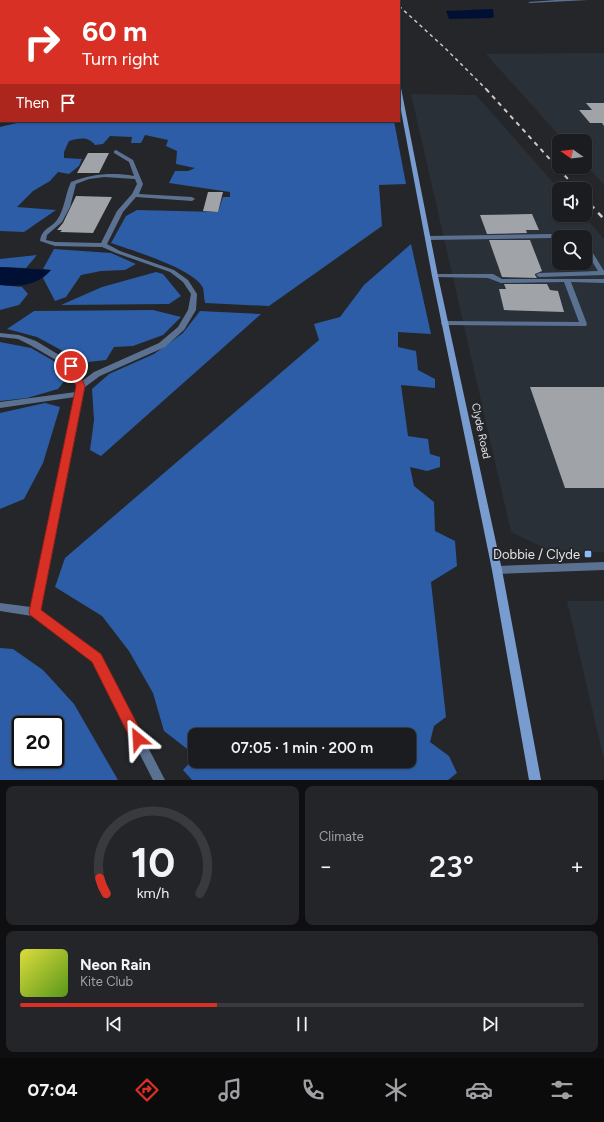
<!DOCTYPE html>
<meta charset="utf-8">
<style>
:root{--surface:#1b1c1f;--page:#242528;--text:#f1f3f6;--muted:#a0a1a4;--line:#393a3d;--accent:#d93025}
body{margin:0;font-family:Figtree,sans-serif;background:var(--page);color:var(--text);height:100vh;display:flex;flex-direction:column;font-size:15px;white-space:nowrap}
*{box-sizing:border-box;margin:0}
p{font-size:13px;color:var(--muted)}
.icon{flex:none;width:22px;height:22px;fill:none;stroke:currentColor;stroke-width:2;stroke-linecap:round;stroke-linejoin:round}
.map{position:relative;height:780px;overflow:hidden}
.sheet{display:flex;flex-direction:column;gap:6px;padding:6px;background:#0f0f11;flex:1}
.sheet>*{flex:none}
.guide{position:absolute;left:0px;top:0px;width:400px;height:122px;box-shadow:0 1px 3px #0004,0 0 0 1px var(--line);background:#d93025;color:#fff;overflow:hidden}
.needle{width:26px;rotate:284deg}
.tools{position:absolute;left:552px;top:134px;display:grid;gap:8px}
.tools a{display:grid;place-items:center;width:40px;height:40px;border-radius:8px;background:var(--surface);box-shadow:0 1px 3px #0004,0 0 0 1px var(--line);font-size:20px}
.speed{position:absolute;left:12px;top:716px;display:flex;gap:8px;font-size:20px;font-weight:700;text-align:center}
.speed>*{display:grid;place-content:center;width:52px;height:52px;border-radius:50%;background:var(--surface);box-shadow:0 1px 3px #0004,0 0 0 1px var(--line);line-height:1}
.speed .limit{border:2px solid #111;border-radius:6px;background:#fff;color:#111}
.pin{position:absolute;display:grid;place-items:center;width:34px;height:34px;color:#fff;margin:-17px;border:2px solid #fff;border-radius:50%;box-shadow:0 1px 4px #0007}
.me{position:absolute;width:44px;margin:-22px;rotate:333deg;stroke-linejoin:round;filter:drop-shadow(0 0 3px #0008)}
.turn{display:flex;align-items:center;gap:14px;height:84px;padding:0 16px;font-size:18px}
.turn .icon{width:52px;height:52px;stroke-width:2.5}
.turn b{display:block;font-size:28px;line-height:34px}
.then{display:flex;align-items:center;height:38px;padding:0 16px;background:#0003;gap:8px;font-size:15px}
.big{font-size:30px;font-weight:600;line-height:1.1}
.sheet .tile{flex:1;display:flex;flex-direction:column;justify-content:center;gap:6px;min-width:0;padding:0 14px;border-radius:8px;background:var(--page)}
.sheet .dial{align-items:center;gap:0}
.dial svg{height:104px;overflow:visible;fill:none;stroke:var(--line);stroke-width:7;stroke-linecap:round;text-anchor:middle}
.dial text{fill:var(--text);stroke:none}
.song{display:flex;align-items:center;gap:12px}
.cover{width:48px;height:48px;border-radius:6px;background:linear-gradient(135deg,hsl(60 70% 55%),hsl(90 70% 35%))}
.played{height:4px;border-radius:2px;background:linear-gradient(90deg,var(--accent) 35%,var(--line) 35%)}
.keys{display:flex;justify-content:space-around;direction:ltr}
.heat{display:flex;justify-content:space-between;align-items:center;font-size:22px;direction:ltr}
.sheet .tiles{flex:1;display:grid;gap:6px;grid-template-columns:1fr 1fr}
.tile:last-child{grid-column:span 2}
.trip{position:absolute;left:188px;top:728px;width:228px;height:40px;border-radius:8px;background:var(--surface);box-shadow:0 1px 3px #0004,0 0 0 1px var(--line);font-weight:600;line-height:40px;text-align:center}
.dock{display:flex;height:64px;justify-content:space-around;align-items:center;background:#0b0b0c;color:var(--muted)}
.dock .icon{width:28px;height:28px}
.dock .active{color:var(--accent)}
.dock b{font-size:18px;color:var(--text)}
.map>svg:first-child{display:block}
.built{fill:#2a3038;fill-rule:evenodd}
.forest{fill:#2c5da6;fill-rule:evenodd}
.water{fill:#001034}
.building{fill:#a0a3a7}
.lines{fill:none;stroke-linecap:round;stroke-linejoin:round}
.service{fill:#5b7192;fill-rule:evenodd}
.minor{fill:#5b7192;fill-rule:evenodd}
.secondary{fill:#799cd0;fill-rule:evenodd}
.rail-far2{stroke:#c8cacc;stroke-width:1.5;stroke-dasharray:3.5 3.5;stroke-linecap:butt}
.rail-far1{stroke:#c8cacc;stroke-width:2;stroke-dasharray:4.5 4.5;stroke-linecap:butt}
.rail{stroke:#c8cacc;stroke-width:2.5;stroke-dasharray:6 6;stroke-linecap:butt}
.route{fill:#d93025;stroke:#8d1f18}
.poi-dot{fill:#8cb9fc;stroke:#242629;stroke-width:1.5}
.labels{text-anchor:middle;dominant-baseline:central;stroke-width:4;stroke-linejoin:round;paint-order:stroke}
.street-label{font-size:11px;fill:#e2e4e6;stroke:#242629}
.near-poi-label{font-size:13px;fill:#e2e4e6;stroke:#242629;text-anchor:end}
</style>
<div class="map">
<svg width="604" height="780" viewBox="0 0 604 780">
<rect width="100%" height="100%" fill="#242629"/>
<path class="built" d="M604,53V185L585,164V141H564L486,54Z
M411,94L476,95L559,189V215H583L604,239V552L557,554L511,532ZM559,237H585V263H559Z
M567,601H604V760Z"/>
<path class="forest" d="M0,0H370V1H1L0,29Z
M25,121H394L406,184L379,185L382,226L269,306L205,303C204,299 204,292 203,288C195,269 131,250 111,243L126,216L137,210L218,212L223,197H230V192L169,183L175,171H188L195,168L176,164L177,151L166,146L168,140L145,135L141,143H131L132,137L110,136L103,144L95,145C88,136 79,138 69,141L64,152V158L82,159L79,166L69,174L58,172L50,181L33,191L17,207L56,210L24,232L0,231V127Z
M411,244L431,334L398,332V347L416,351L418,370L435,379V388L401,385L408,436L428,439L430,454L440,457V467L427,471L410,467L414,486L434,502L435,531L455,541L457,566L431,582L446,717L434,726L430,742L449,756L457,773L448,780H192L183,770L195,757V761H409V735H195V755L164,731L153,693L129,651L102,616L55,587L65,558L319,340L314,324L340,317L364,285Z
M54,249L111,253L136,264L125,270L101,271L81,275L66,297L55,301L43,278L51,270L43,269Z
M37,255L26,268L0,267V259Z
M156,272L163,274L181,296L169,304L61,305L102,287Z
M0,285L22,287L28,294L19,305L0,310Z
M153,310L181,317L163,335L133,346L114,347L106,360L79,363L61,350L37,337L7,329L34,311Z
M200,311L261,314L101,456L90,450L94,420L92,389L109,374L154,354L183,333Z
M0,342L31,348L59,364L66,379L58,389L27,398L0,401Z
M45,403L60,407L43,463L24,499L0,509V413Z
M0,648L13,649L43,670L74,704L118,780H0ZM21,725H55V759H21Z"/>
<path class="water" d="M493,9L494,17L491,18L449,19L446,11Z
M0,267L51,270C36,286 21,287 0,285Z"/>
<path class="building" d="M586,103H604V126L602,123H590L579,110H592Z
M88,153H109L99,173H77Z
M208,192H223L218,212L203,211Z
M76,196L112,197L93,233L60,232L62,230H57L63,223Z
M532,214L539,230H526L527,233L487,234L480,215Z
M489,240H530L542,271L535,274V275L537,278L502,277Z
M504,284H547L550,290L558,291L564,312L504,310L499,289H506Z
M530,387H604V488H565Z"/>
<g class="lines">
<path class="service" d="M556,0H588L530,3L528,2Z
M116,150L133,160L143,184L139,194L192,197L195,199L192,201L136,197L123,212L107,244L120,251L174,270L188,280L197,294L196,310L184,330L165,347L100,376L85,387L41,610L100,655L165,780H153L92,661L32,616L0,611V603L31,607L75,397L0,408V402L76,392L77,386L68,367L30,345L18,339L0,337V333L19,335L36,341L74,364L82,381L94,372L159,343L178,327L188,310L191,294L183,282L170,272L116,253L102,247L55,246L40,241C42,228 50,229 57,220C65,209 65,194 71,182C92,174 112,172 134,176L129,162L114,153V151ZM104,177L135,179L137,184L132,194L117,211L101,243L55,242L46,240L47,235L62,222L70,207L76,184L89,179Z
M551,234L561,237H559V240L551,238L428,240L425,238L428,236Z
M585,243L588,245L604,271V275L539,277L536,275L539,273L598,271L585,250Z
M435,274H493L502,279H604V283L571,282L587,324L586,326L445,325H442L441,323L442,321L579,322L564,282L501,283L488,278L433,277V275Z"/>
<path class="minor" d="M604,562V570L497,574L493,573L492,570L493,567L497,566Z"/>
<path class="secondary" d="M381,0H385V1H381Z
M399,87L401,88L438,276L502,570L541,780H529L492,570L432,276L399,100Z"/>
<path class="rail-far2" d="M399,6L446,49L487,90"/>
<path class="rail-far1" d="M486,89L577,189
M585,198L591,205"/>
<path class="rail" d="M590,204L604,219"/>
</g>
<path class="route" d="M71,363L76,366L85,386L41,610L101,654L145,739L143,744L138,745L133,744L92,662L30,615L29,612L76,386L67,366Z"/>
<rect class="poi-dot" x="584" y="550" width="8" height="8" rx="2"/>
<g class="labels">
<g class="street-label">
<text transform="translate(481 431) rotate(78)">Clyde Road</text>
</g>
<g class="near-poi-label">
<text x="580" y="554">Dobbie / Clyde</text>
</g>
</g>
</svg>
<div class="tools">
<a><svg class="needle" viewBox="-14 -14 28 28"><path d="M0-13l5 13h-10z" fill="#e53935"/><path d="M0 13l5-13h-10z" fill="#a0a1a4"/></svg></a>
<a><svg class="icon" aria-label="sound" viewBox="0 0 24 24"><path d="M4 9h4l5-4v14l-5-4H4zM17 9q2 3 0 6"/></svg></a>
<a><svg class="icon" aria-label="search" viewBox="0 0 24 24"><circle cx="10" cy="10" r="6"/><path d="M15 15l6 6"/></svg></a>
</div>
<div class="speed"><div class="limit">20</div></div>
<div class="pin" style="left:71px;top:366px;background:#d93025"><svg class="icon" aria-label="arrive" viewBox="0 0 24 24"><path d="M6 21V4h12l-3 4 3 4H6"/></svg></div>
<svg class="me" style="left:138px;top:739px" viewBox="-20 -20 40 40"><path d="M0-17L14 15 0 8-14 15z" fill="#d93025" stroke="#fff" stroke-width="4"/></svg>
<div class="trip">07:05 · 1 min · 200 m</div>
<div class="guide">
<div class="turn"><svg class="icon" aria-label="right" viewBox="0 0 24 24"><path d="M7 20v-9h11M14 6l5 5-5 5"/></svg><div><b>60 m</b>Turn right</div></div>
<div class="then">Then<svg class="icon" aria-label="arrive" viewBox="0 0 24 24"><path d="M6 21V4h12l-3 4 3 4H6"/></svg></div>
</div>
</div>
<section class="sheet">
<div class="tiles">
<div class="tile dial"><svg viewBox="0 0 100 80">
<path d="M14 69A42 42 0 1 1 86 69"/>
<path d="M14 69A42 42 0 0 1 9 57" stroke="#d93025"/>
<text x="50" y="56" font-size="32" font-weight="700">10</text>
<text x="50" y="72" font-size="11">km/h</text>
</svg></div>
<div class="tile"><p>Climate</p>
<div class="heat"><a>−</a><b class="big">23°</b><a>+</a></div>
</div>
<div class="tile">
<div class="song"><i class="cover"></i><div><b>Neon Rain</b><p>Kite Club</p></div></div>
<div class="played"></div>
<div class="keys"><svg class="icon" aria-label="previous" viewBox="0 0 24 24"><path d="M18 5L8 12l10 7zM5 5v14"/></svg><svg class="icon" aria-label="pause" viewBox="0 0 24 24"><path d="M8 5v14M16 5v14"/></svg><svg class="icon" aria-label="next" viewBox="0 0 24 24"><path d="M6 5l10 7-10 7zM19 5v14"/></svg></div>
</div>
</div>
</section>
<nav class="dock">
<b>07:04</b>
<svg class="icon active" aria-label="directions" viewBox="0 0 24 24"><path d="M12 3l9 9-9 9-9-9zM9 14v-3h6M13 9l2 2-2 2"/></svg>
<svg class="icon" aria-label="music" viewBox="0 0 24 24"><path d="M9 18V5l10-2v13"/><circle cx="6" cy="18" r="3"/><circle cx="16" cy="16" r="3"/></svg>
<svg class="icon" aria-label="phone" viewBox="0 0 24 24"><path d="M5 4h4l2 5-3 2q2 4 5 5l2-3 5 2v4C11 20 4 13 5 4z"/></svg>
<svg class="icon" aria-label="climate" viewBox="0 0 24 24"><path d="M12 3v18M4 7l16 10M4 17L20 7"/></svg>
<svg class="icon" aria-label="car" viewBox="0 0 24 24"><path d="M5 17H2v-5l4-1 3-4h7l3 4 3 1v5h-3M9 17h6M6 11h13"/><circle cx="7" cy="17" r="2"/><circle cx="17" cy="17" r="2"/></svg>
<svg class="icon" aria-label="filters" viewBox="0 0 24 24"><path d="M4 7h16M4 17h16"/><circle cx="9" cy="7" r="2"/><circle cx="15" cy="17" r="2"/></svg>
</nav>
